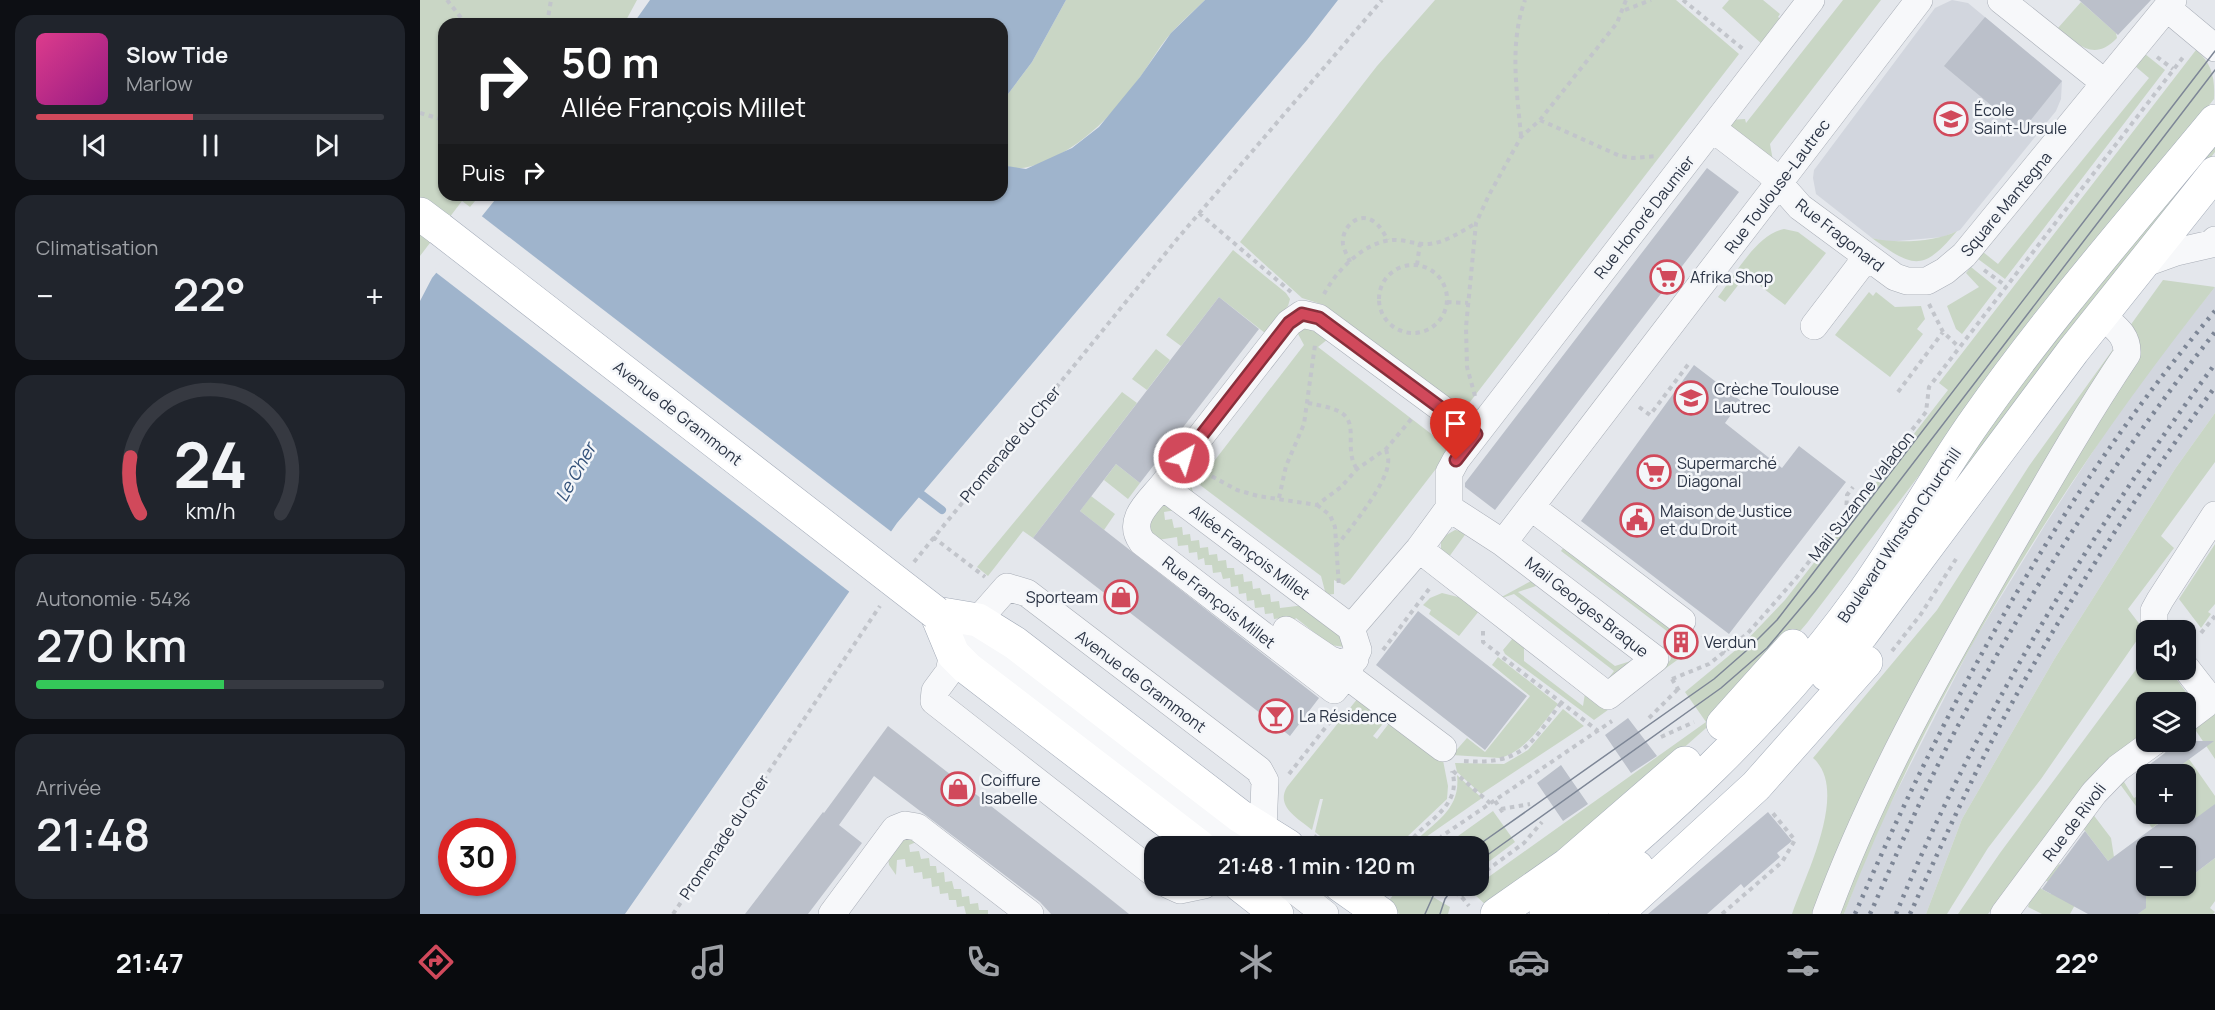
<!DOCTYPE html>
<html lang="fr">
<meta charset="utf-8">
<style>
:root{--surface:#171b24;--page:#20242c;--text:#f1f3f6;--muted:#9ea1a6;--line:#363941;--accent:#d1495b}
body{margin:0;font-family:Manrope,sans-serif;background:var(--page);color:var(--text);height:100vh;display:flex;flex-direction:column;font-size:22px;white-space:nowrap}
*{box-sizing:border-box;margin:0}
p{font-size:20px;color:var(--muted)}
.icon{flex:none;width:33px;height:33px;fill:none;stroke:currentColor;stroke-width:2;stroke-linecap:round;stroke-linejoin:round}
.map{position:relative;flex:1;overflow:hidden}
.panel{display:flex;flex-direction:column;gap:15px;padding:15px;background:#0d0f14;width:420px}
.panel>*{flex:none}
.top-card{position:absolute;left:18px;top:18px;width:570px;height:183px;border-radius:18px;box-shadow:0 2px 4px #0004;background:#202124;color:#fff;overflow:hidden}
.buttons{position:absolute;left:1716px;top:620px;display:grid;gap:12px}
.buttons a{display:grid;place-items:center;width:60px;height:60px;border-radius:12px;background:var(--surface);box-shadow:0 2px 4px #0004;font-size:30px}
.speed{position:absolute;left:18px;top:818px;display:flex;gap:12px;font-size:30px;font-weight:700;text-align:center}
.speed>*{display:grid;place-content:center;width:78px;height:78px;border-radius:50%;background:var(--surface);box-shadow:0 2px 4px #0004;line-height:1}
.speed .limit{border:9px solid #d22;background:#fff;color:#111}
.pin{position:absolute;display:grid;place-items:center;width:51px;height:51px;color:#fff;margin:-62px -26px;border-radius:50% 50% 50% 0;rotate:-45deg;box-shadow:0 0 6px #0007}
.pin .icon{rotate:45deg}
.me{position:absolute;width:66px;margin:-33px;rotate:38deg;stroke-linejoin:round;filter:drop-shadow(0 0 4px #0008)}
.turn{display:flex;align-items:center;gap:21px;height:126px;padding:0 24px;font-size:27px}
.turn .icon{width:78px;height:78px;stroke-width:2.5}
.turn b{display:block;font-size:42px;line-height:51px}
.then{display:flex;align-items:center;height:57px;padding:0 24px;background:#0003;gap:12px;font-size:22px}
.big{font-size:45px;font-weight:600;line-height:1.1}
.panel .card{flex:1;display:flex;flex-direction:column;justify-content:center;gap:9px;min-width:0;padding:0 21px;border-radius:18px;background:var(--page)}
.panel .dial{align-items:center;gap:0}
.dial svg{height:156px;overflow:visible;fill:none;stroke:var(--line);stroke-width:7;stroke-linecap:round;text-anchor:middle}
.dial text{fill:var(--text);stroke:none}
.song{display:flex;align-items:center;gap:18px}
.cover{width:72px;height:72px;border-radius:9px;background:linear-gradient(135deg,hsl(330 70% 55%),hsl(310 70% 35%))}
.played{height:6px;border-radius:3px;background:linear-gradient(90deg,var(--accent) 45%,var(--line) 45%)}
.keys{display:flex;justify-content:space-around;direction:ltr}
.heat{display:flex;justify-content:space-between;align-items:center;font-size:33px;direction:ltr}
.charge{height:9px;border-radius:4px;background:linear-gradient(90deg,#34c759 54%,var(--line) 0)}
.trip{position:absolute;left:724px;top:836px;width:345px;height:60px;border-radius:18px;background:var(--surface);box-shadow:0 2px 4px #0004;font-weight:600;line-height:60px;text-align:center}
.tabs{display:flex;height:96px;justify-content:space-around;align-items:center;background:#090b0e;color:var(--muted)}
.tabs .icon{width:42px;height:42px}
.tabs .selected{color:var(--accent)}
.tabs b{font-size:27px;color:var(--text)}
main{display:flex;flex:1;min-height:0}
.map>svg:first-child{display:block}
.built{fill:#d2d6de}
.green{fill:#c9d6c5}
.water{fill:#9fb4cc;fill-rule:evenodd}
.pier{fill:#e4e7ec}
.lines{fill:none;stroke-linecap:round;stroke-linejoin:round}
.stream{stroke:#9fb4cc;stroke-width:8}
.building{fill:#bbc0ca}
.minor-casing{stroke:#a9aeb7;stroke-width:28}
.major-casing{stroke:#a3abb8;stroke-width:34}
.path{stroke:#c2c5cb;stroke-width:4;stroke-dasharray:4.5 4.5;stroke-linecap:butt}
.minor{stroke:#f7f8fa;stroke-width:27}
.major{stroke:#fff;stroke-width:33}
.tram{stroke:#7d8696;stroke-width:1.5}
.rail{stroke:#7d8696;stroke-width:4.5;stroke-dasharray:3 6;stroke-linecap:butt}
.major-bridge-casing{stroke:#a3abb8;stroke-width:34;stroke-linecap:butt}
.major-bridge{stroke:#fff;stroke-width:33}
.route-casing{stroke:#882f3b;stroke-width:15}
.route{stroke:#d1495b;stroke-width:10}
.labels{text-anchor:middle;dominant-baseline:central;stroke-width:5;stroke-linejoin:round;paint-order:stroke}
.poi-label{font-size:16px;fill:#2b3445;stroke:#f4f6f9;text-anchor:start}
.street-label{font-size:16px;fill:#2b3445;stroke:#f4f6f9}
.water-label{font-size:18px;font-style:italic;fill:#34527a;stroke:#f4f6f9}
</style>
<main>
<section class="panel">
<div class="card">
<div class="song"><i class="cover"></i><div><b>Slow Tide</b><p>Marlow</p></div></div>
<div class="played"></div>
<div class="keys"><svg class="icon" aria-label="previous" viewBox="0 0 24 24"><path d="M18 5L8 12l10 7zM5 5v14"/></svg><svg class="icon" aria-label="pause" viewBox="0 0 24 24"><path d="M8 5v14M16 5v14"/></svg><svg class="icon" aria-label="next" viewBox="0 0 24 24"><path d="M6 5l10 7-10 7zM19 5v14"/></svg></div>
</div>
<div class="card"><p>Climatisation</p>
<div class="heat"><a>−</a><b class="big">22°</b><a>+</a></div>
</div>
<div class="card dial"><svg viewBox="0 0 100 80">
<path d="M14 69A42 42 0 1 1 86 69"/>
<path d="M14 69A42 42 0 0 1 9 40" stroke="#d1495b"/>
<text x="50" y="56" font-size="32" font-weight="700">24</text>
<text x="50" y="72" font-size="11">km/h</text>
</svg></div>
<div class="card"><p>Autonomie · 54%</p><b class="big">270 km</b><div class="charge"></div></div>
<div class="card"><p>Arrivée</p><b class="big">21:48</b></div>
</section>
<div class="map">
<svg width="1795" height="914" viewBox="0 0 1795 914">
<rect width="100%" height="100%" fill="#e4e7ec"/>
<path class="built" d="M1532,0L1548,3L1642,81L1641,99L1636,111L1540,230L1523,237L1467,242L1452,238L1396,194L1393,178L1394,170L1515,8Z
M1795,287V413L1755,469L1635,658L1542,819L1506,914H1424L1454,836L1553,642L1625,525L1685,433L1742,353Z"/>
<path class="green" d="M0,0H217L204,24H24V195H60L50,207L42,201L0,256Z
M646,0H785C774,11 762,21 752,32C741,44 732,60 723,73C696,111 665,146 621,163C608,168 593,172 582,162V102L612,62Z
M1015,0H1256L1319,54L1043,411L904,305L882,298L820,242L957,66Z
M1309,0H1343L1360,14L1358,17L1362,20L1343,45L1302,8Z
M1423,0H1461L1350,144L1353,161L1310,126L1309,120L1325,119L1326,123Z
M1661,2L1696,33L1697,38C1674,62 1658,45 1638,28Z
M1776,50C1792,63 1795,78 1794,99L1551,407L1387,623L1347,670L1311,706L1147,851L1068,907L1054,894L1053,888L1286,722L1265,692L1323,644L1365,600L1528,390L1519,383Z
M1725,54L1745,70L1585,279L1558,259L1563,252L1578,264L1729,78L1715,66Z
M1795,142V152L1528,494L1540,466L1625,351Z
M1364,229L1378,232L1406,253L1365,305L1326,275L1305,302L1298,297C1315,275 1336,235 1364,229Z
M1537,231C1503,272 1493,268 1452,238C1474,244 1517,242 1537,231Z
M813,250L866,293L870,299L868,306L845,333L799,297L761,346L746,335Z
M1551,267L1577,288L1542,334L1536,329L1527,306L1559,287L1546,273Z
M1743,280L1795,287C1644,477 1512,687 1424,914H1372C1385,876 1430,790 1393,758L1517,610L1609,466Z
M1449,292L1453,296L1456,292L1475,307L1501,306L1505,319L1497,329L1503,334L1470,377L1415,335Z
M888,326L908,339L898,347L1014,436L1025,428L1032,435L1029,452L930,580L924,585L914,580V594L906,595L901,576L780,485L771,484L773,493L766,483L769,472L780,457L788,469L884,345L877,332Z
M736,349L750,360L727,390L712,379Z
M702,392L717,403L613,538L603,531L568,576L557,567Z
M1795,413V462L1741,536L1754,548L1708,609L1724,630L1621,779L1568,848L1527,914H1506L1542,819L1635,658L1755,469Z
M696,464L720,483L708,499L684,480Z
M671,496L695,514L684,530L660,511Z
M745,502L762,509L744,512L745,520L752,519L754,528L762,527L763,535L770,534L771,541L779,540L780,548L788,547L789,555L797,554L798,561L806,560L807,568H814L815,575L823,574L824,582L832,581L833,589L840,588L842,595L850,594L851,602L859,601L860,608L885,605L920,631L925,647L910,645L876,618L859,639L861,618L854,619L853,613L845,614L844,607L835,608L834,600L827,601L826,593L819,594L818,586L811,587L810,578L803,579L801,572L793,573L792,565H785L784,558L778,560L777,552L769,553L768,545L758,546L757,537L731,541L724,520Z
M1035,530L1047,532L1026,561L1021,554V538Z
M1146,544L1261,628L1246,647L1260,658L1174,720L1085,654L1083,650L1093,638L1104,647V661L1163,706L1166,687L1248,663L1251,659L1250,654L1242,648L1252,635L1141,551Z
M1795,544V604L1788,612L1791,614L1781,628L1759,599Z
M1111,581L1116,586L1098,592L1195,666L1214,660L1184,684L1194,671L1094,594L1076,600Z
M1022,593L1042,598L1059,611L1039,636L1009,614L1011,610L1003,605L1010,598Z
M1726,656V669H1749L1771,699L1766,703L1726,702V731L1666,784L1568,914H1538L1580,853Z
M1078,657L1138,704C1122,724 1106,751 1080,758L1032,755L1047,738L1065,752L1110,696L1072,665Z
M938,698L966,720L953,736L957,739L970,722L1021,750L1028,786L1027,799L988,836L987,846H913L895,832L903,799H900L892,830C879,819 855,807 867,787Z
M1795,708V759L1772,725Z
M1143,709L1164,726L1061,794L1037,772L1035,763L1084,764L1108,750Z
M1769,759L1795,796V804L1786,832L1774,815L1770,817L1766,811V774H1749Z
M1037,775L1062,798L996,844L994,842C1017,821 1041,808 1037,775Z
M1701,777L1714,798L1722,794L1726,798V813H1753L1732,828L1697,780Z
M1073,811L1095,842L1059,869V846H1024Z
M1672,813L1691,838L1694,857L1688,861L1662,827Z
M485,836L504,839L489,845L490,852L499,851L501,859L509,858L510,866H516L517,873L524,872L525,882L532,881L534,889H541L542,897L549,896L550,904L558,903L559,910H568V914H546L544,906L537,907L536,900H529L528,893L520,894L519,886L512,887L511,878L503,879L502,872L494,873L493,866L486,867L485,859L477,860L476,875L469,865L468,858Z
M1795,858V901L1790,908L1795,912L1793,914H1718L1723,910L1707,890L1726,875V885L1756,887L1766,885V880Z
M1639,864L1668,881L1650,914H1622L1608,907L1609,904L1604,901L1616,886L1631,894L1636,887L1622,878L1632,865L1636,868Z
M986,888L1013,897L1030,907L1028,914H980L963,908L974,894Z"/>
<path class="water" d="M230,0H646L612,62L582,102V24H213Z
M785,0H918L887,40L477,523L205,914H0V301L12,278L79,195H582V162L587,166L606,169L652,148L679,127L720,77L751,33ZM32,831H82V882H32Z"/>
<path class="pier" d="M59,214L473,533L431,593L14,271Z"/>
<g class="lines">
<path class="stream" d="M501,494L522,510"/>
</g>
<path class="building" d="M1659,0H1731L1698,35Z
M1565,17L1642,81L1602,131L1524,66Z
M1287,168L1319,192L1075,510L1045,487V483Z
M799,297L839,329L720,483L696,464L660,511L899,698L870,736L613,538Z
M1274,365L1321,401L1305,423L1362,468L1379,446L1426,482L1309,634L1161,521Z
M998,611L1107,696L1065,750L956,665Z
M1208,718L1237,756L1211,773L1185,735Z
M468,726L674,886L709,914H631L620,902L454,776L419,825L442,843L388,914H325L403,812L404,813Z
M1750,741H1794L1749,774H1717L1745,753Z
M1141,765L1168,804L1143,821L1117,783Z
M1795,804V858L1766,880V846H1726V908L1718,914H1668L1622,889L1665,831L1688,861L1753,813H1767L1770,817L1774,814L1776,818Z
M1348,812L1372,841L1357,853L1360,857L1324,888L1321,884L1287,914H1228Z"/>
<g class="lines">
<defs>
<path id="minor" d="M1581,0L1685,83
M1747,8L1795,48
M1293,129L1349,172L1380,207L1475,277L1487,281H1507L1525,271L1544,255L1753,0
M1720,265L1756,252L1791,244L1795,240
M1394,326L1446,258
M1056,434L899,318L882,314L869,323L742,486L931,628L999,549L1029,508V473L1036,460L1391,0
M742,486C729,502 706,520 722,542L914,690L926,675
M1111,507L1262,621
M1083,543L1499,0
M999,549L1188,696L1235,659L1083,543L1029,508
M531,625L818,846
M931,628L938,650L926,675L1023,748
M866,630L909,659L919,663L935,659
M1737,630L1734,626V611L1740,600L1795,515
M1766,668L1791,700
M1766,719L1795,697
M735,874L514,701L515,691L529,672L533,654L558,620L587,587L607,593L839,770L845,781L843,829
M749,885L760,890L784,885
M868,885L905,914
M412,914L475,829L485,825L497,827L610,914
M1406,914C1453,786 1519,670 1587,552C1626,485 1664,418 1707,354C1708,334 1694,327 1681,315
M1584,914L1674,793L1698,768L1735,741"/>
<path id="major" d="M0,214L20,229
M516,613L558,620L595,643L820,816L868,846
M516,613L533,654L547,668L779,846
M1407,675L1442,634L1653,351L1795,173
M1303,724L1373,646
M820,885L857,914
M920,885L961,914
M1204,907L1336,786L1446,662
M1077,914L1147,865L1265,763
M1126,914C1240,821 1352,720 1439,599C1481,541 1515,478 1556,420C1629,316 1714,219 1795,121
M1163,914L1217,867"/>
</defs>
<use href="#minor" class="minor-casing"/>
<use href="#major" class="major-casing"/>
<path class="path" d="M27,0L46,24
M1263,0L1323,49
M1205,10L1231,0
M127,24L131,0
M1737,57L1753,69
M0,113L24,120
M1120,120L1200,156L1213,158L1238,156
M1101,136C1097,91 1089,44 1105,0
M779,213L871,292
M930,262C928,257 924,250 923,244C921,228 938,211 953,221C960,225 964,234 968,240
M959 299a34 34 0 1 1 68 0a34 34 0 1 1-68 0Z
M997,265L1000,243
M1564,270L1586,286
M904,294C916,271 944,242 972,240C984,239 996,245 1009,244C1026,242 1041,232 1056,223
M1027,302L1048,303
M1509,304L1523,332L1539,347
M1478,392L1523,332
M1055,396L1047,367L1046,327L1056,223L1069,195L1101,137L1120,120L1197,23L1206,0
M888,403C898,405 911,407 920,412C940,423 923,449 937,469
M1219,407L1230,415L1270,362
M784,472L817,490L838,496L897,505L921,487L937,469L966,449L993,417
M859,498L866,466L884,424L895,345
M897,505L910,515L915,527L919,587
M1426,514L1427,495L1433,487
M513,537L565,577
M916,546C929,531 968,482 968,463C969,459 967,454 966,449
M494,562L758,238L962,0
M1063,631V642L1178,731
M1781,633L1795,616
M1282,635L1305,653
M963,650L1009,589
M1472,651L1501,614L1536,559
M1252,679L1289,664L1328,633L1377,577L1506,412L1509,387L1764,56
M1252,679L1261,694
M1229,718L1258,689
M1241,737L1274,722
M1044,761C1102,765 1110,745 1141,703
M1033,771L1071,804
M869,774L916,714
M1075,801L1084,814
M1081,809L1110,804
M894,836L908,846
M992,846V839C1011,818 1042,804 1032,771
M1013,846L1022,836L1192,721
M1059,876L1104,843L1122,822
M1018,885L1041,896L1049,906
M1041,896L1050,885
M253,914L460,606
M1302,914L1362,862L1375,840L1351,811"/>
<use href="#minor" class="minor"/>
<use href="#major" class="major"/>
<path class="tram" d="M1057,846L1294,679L1326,651L1357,620L1795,51
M1059,861L1301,688L1347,648L1395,591L1795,70
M1005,914L1018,885
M1020,914L1025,899L1035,885"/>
<path class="rail" d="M1435,914C1528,699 1643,490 1795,311
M1450,914C1479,849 1507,783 1541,720C1614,583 1699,454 1795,332
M1476,914C1555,722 1671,531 1795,364
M1490,914C1525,837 1560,759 1602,685C1660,582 1725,482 1795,387"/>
<defs>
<path id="major-bridge" d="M20,229L516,613"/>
</defs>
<use href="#major-bridge" class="major-bridge-casing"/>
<use href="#major-bridge" class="major-bridge"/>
</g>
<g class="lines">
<defs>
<path id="route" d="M764,458L869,323L882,314L899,318L1056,434L1036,460"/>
</defs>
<use href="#route" class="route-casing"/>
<use href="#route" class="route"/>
</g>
<defs>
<symbol id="school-ring" viewBox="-11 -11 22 22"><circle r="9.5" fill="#f4f6f9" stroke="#d1495b" stroke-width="1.5"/><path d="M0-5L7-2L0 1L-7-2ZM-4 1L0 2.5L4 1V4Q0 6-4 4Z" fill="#d1495b"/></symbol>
<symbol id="supermarket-ring" viewBox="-11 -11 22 22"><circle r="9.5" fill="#f4f6f9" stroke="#d1495b" stroke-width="1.5"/><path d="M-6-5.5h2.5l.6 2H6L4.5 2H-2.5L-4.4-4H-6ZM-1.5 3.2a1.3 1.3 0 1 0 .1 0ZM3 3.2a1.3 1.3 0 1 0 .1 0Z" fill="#d1495b"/></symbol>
<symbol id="civic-ring" viewBox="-11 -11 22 22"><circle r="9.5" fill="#f4f6f9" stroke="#d1495b" stroke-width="1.5"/><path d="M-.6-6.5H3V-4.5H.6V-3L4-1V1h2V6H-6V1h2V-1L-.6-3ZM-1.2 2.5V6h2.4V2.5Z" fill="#d1495b"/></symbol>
<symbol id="shop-ring" viewBox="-11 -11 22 22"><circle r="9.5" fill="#f4f6f9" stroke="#d1495b" stroke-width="1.5"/><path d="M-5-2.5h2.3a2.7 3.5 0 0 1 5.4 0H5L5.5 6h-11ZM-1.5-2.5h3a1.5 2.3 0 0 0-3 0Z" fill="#d1495b"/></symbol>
<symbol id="building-ring" viewBox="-11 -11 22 22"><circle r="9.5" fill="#f4f6f9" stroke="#d1495b" stroke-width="1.5"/><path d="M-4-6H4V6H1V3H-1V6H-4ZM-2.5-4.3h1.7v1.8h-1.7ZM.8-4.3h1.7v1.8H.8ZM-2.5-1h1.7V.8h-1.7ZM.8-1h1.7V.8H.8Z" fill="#d1495b"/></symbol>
<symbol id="bar-ring" viewBox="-11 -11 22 22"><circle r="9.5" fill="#f4f6f9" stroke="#d1495b" stroke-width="1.5"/><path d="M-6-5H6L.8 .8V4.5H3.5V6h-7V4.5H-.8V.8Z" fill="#d1495b"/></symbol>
</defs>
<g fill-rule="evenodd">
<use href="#school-ring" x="1512" y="100" width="38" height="38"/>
<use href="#supermarket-ring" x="1228" y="258" width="38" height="38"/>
<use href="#school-ring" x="1252" y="379" width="38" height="38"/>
<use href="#supermarket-ring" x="1215" y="453" width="38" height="38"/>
<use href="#civic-ring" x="1198" y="501" width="38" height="38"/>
<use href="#shop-ring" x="682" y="578" width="38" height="38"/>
<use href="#building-ring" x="1242" y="623" width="38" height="38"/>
<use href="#bar-ring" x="837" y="697" width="38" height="38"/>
<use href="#shop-ring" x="519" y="770" width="38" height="38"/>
</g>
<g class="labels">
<g class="poi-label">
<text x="1554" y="110">École<tspan x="1554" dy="18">Saint-Ursule</tspan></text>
<text x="1270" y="277">Afrika Shop</text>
<text x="1294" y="389">Crèche Toulouse<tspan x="1294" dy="18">Lautrec</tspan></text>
<text x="1257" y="463">Supermarché<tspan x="1257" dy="18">Diagonal</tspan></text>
<text x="1240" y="511">Maison de Justice<tspan x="1240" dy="18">et du Droit</tspan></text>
<text x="678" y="597" text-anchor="end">Sporteam</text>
<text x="1284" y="642">Verdun</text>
<text x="879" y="716">La Résidence</text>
<text x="561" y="780">Coiffure<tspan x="561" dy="18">Isabelle</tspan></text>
</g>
<g class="street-label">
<text transform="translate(1357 186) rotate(-53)">Rue Toulouse-Lautrec</text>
<text transform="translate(1586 204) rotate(-50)">Square Mantegna</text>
<text transform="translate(1224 217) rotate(-52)">Rue Honoré Daumier</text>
<text transform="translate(1420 235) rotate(38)">Rue Fragonard</text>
<text transform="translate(258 413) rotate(38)">Avenue de Grammont</text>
<text transform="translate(590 444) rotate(-50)">Promenade du Cher</text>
<text transform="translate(1441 496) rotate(-52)">Mail Suzanne Valadon</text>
<text transform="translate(1479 535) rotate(-56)">Boulevard Winston Churchill</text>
<text transform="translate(830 552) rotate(37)">Allée François Millet</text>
<text transform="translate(799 602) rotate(38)">Rue François Millet</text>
<text transform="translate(1167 607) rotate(38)">Mail Georges Braque</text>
<text transform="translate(721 681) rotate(37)">Avenue de Grammont</text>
<text transform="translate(1654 822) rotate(-53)">Rue de Rivoli</text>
<text transform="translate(304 837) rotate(-56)">Promenade du Cher</text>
</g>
<g class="water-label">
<text transform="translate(155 472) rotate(-61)">Le Cher</text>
</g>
</g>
</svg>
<div class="buttons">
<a><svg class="icon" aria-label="sound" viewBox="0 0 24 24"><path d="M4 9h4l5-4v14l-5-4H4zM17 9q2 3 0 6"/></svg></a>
<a><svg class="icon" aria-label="layers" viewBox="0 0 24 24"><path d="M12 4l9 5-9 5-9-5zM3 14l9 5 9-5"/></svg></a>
<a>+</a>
<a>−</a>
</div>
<div class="speed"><div class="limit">30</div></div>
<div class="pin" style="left:1036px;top:460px;background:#d93025"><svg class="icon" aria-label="arrive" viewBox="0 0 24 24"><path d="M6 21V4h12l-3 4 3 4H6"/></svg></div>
<svg class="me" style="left:764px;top:458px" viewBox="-20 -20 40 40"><circle r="17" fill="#d1495b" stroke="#fff" stroke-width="3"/><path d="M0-11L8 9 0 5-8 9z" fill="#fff"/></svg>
<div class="trip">21:48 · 1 min · 120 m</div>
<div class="top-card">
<div class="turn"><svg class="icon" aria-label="right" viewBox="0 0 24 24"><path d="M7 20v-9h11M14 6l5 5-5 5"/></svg><div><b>50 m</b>Allée François Millet</div></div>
<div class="then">Puis<svg class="icon" aria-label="right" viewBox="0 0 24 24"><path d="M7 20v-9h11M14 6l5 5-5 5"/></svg></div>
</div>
</div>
</main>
<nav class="tabs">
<b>21:47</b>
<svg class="icon selected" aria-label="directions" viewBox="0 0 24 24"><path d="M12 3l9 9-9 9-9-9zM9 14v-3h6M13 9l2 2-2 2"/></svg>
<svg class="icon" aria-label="music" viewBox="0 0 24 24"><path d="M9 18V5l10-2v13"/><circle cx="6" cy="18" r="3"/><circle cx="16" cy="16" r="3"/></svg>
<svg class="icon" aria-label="phone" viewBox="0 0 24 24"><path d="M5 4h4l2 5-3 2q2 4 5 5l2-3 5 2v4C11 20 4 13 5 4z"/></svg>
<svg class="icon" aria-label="climate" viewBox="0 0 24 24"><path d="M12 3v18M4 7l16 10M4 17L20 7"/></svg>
<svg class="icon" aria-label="car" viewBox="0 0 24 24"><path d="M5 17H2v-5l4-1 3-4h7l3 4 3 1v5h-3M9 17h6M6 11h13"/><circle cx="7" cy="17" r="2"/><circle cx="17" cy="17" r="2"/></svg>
<svg class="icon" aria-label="filters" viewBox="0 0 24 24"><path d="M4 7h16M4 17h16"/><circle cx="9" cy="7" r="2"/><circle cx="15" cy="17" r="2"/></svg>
<b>22°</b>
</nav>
